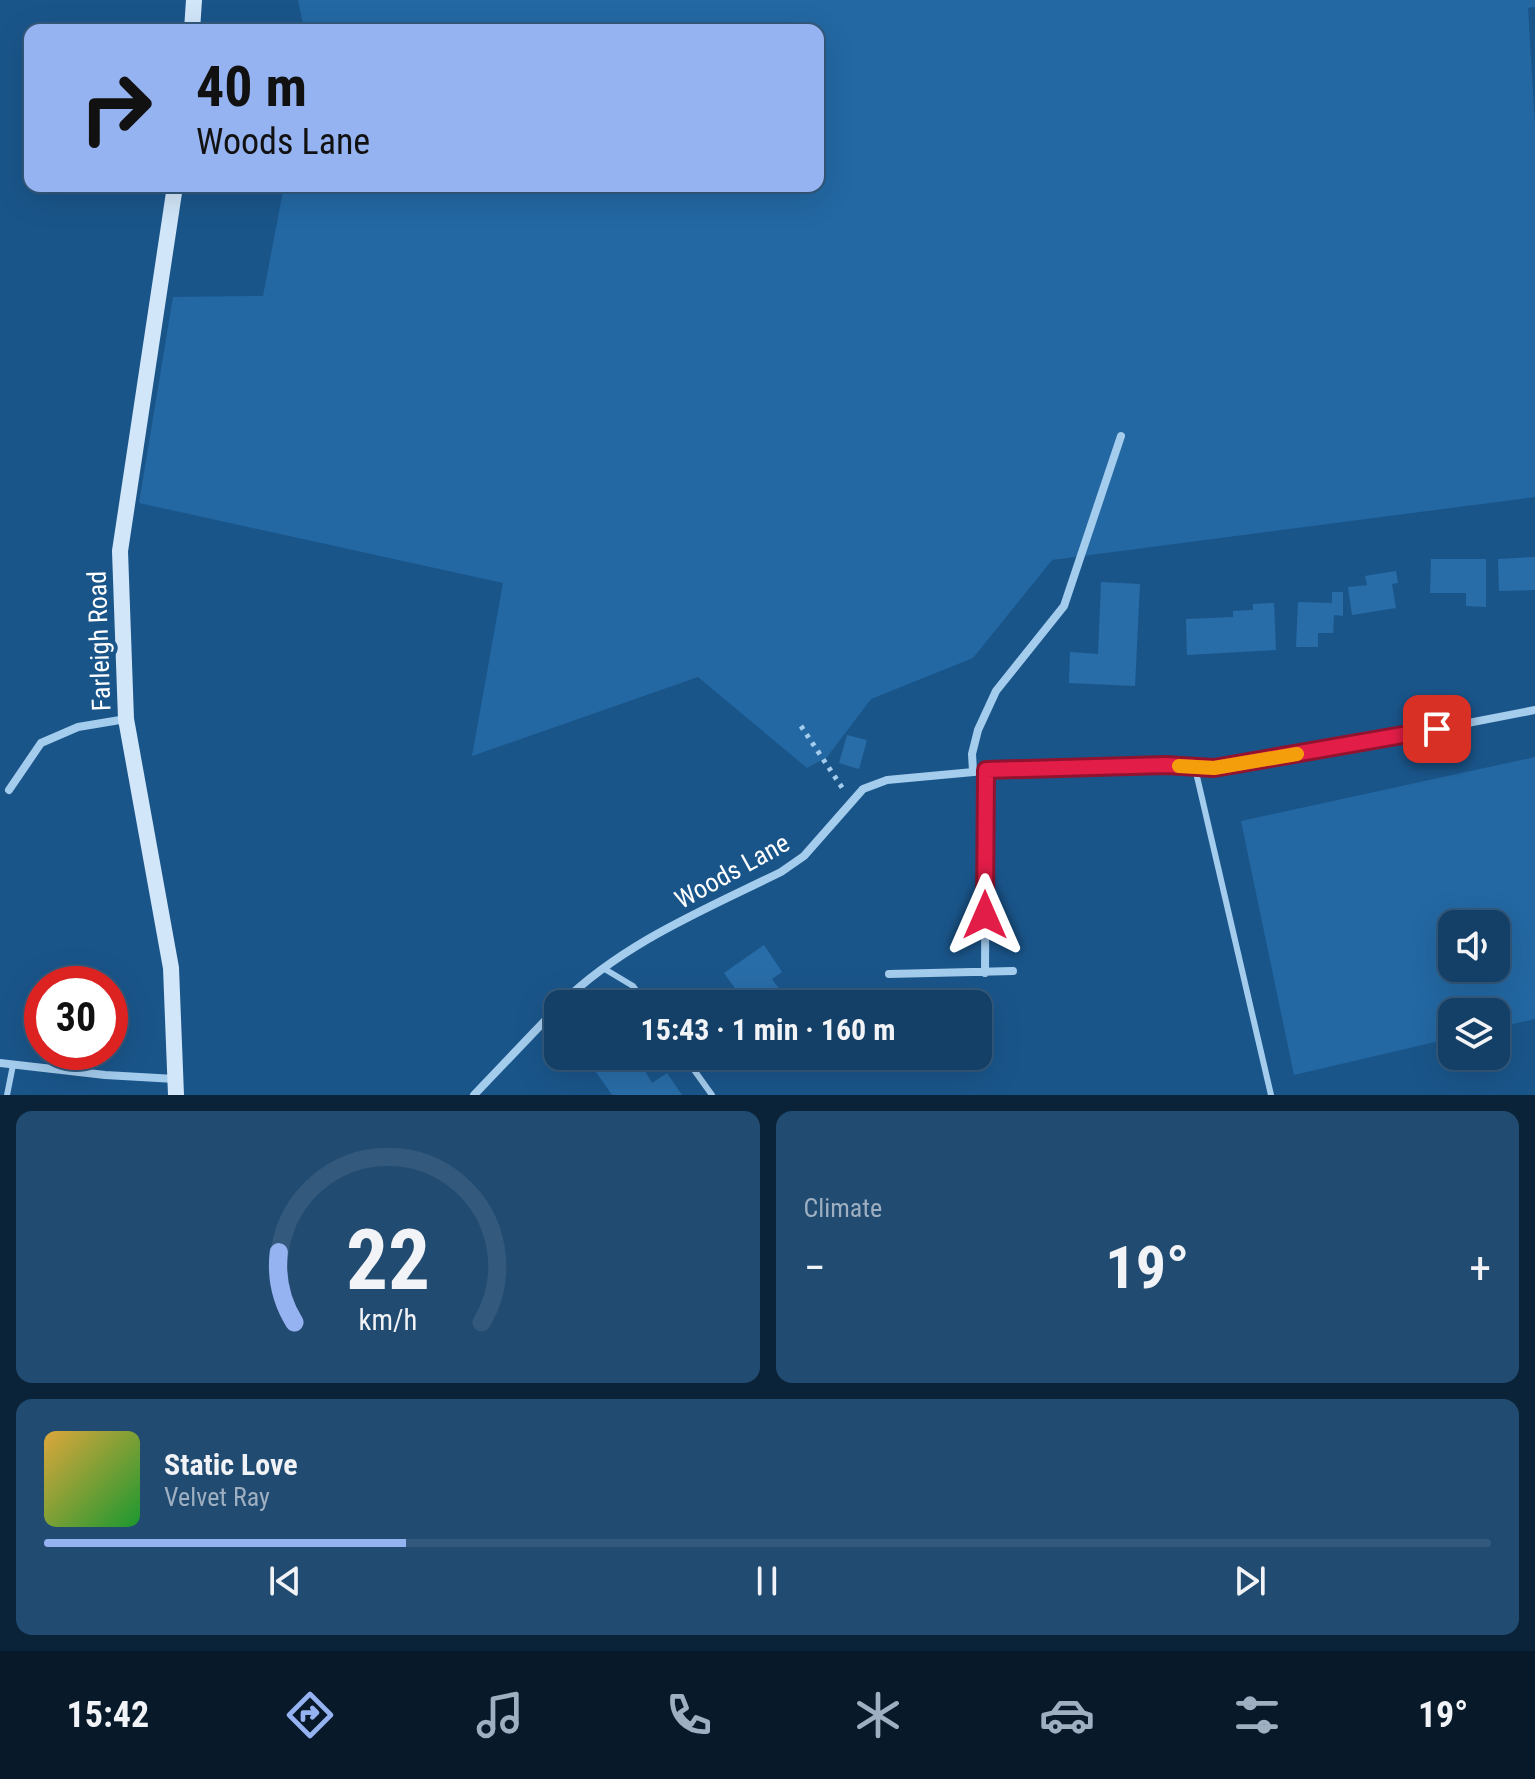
<!DOCTYPE html>
<meta charset="utf-8">
<style>
:root{--surface:#144068;--page:#214b71;--text:#f1f3f6;--muted:#9dafc0;--line:#33597c;--accent:#95b2f1}
body{margin:0;font-family:"Roboto Condensed",sans-serif;background:var(--page);color:var(--text);height:100vh;display:flex;flex-direction:column;font-size:30px;white-space:nowrap}
*{box-sizing:border-box;margin:0}
p{font-size:26px;color:var(--muted)}
.icon{flex:none;width:44px;height:44px;fill:none;stroke:currentColor;stroke-width:2;stroke-linecap:round;stroke-linejoin:round}
.map{position:relative;height:1095px;overflow:hidden}
.sheet{display:flex;flex-direction:column;gap:16px;padding:16px;background:#0b2339;flex:1}
.sheet>*{flex:none}
.top-card{position:absolute;left:24px;top:24px;width:800px;height:168px;border-radius:16px;box-shadow:0 8px 32px #0002,0 0 0 2px var(--line);background:#95b2f1;color:#111;overflow:hidden}
.buttons{position:absolute;left:1438px;top:910px;display:grid;gap:16px}
.buttons a{display:grid;place-items:center;width:72px;height:72px;border-radius:16px;background:var(--surface);box-shadow:0 8px 32px #0002,0 0 0 2px var(--line);font-size:40px}
.speed{position:absolute;left:24px;top:966px;display:flex;gap:16px;font-size:40px;font-weight:700;text-align:center}
.speed>*{display:grid;place-content:center;width:104px;height:104px;border-radius:50%;background:var(--surface);box-shadow:0 8px 32px #0002,0 0 0 2px var(--line);line-height:1}
.speed .limit{border:12px solid #d22;background:#fff;color:#111}
.pin{position:absolute;display:grid;place-items:center;width:68px;height:68px;color:#fff;margin:-34px;border-radius:16px;box-shadow:0 4px 12px #0006}
.me{position:absolute;width:88px;margin:-44px;rotate:0deg;stroke-linejoin:round;filter:drop-shadow(0 0 6px #0008)}
.turn{display:flex;align-items:center;gap:28px;height:168px;padding:0 40px;font-size:36px}
.turn .icon{width:104px;height:104px;stroke-width:2.5}
.turn b{display:block;font-size:56px;line-height:68px}
.big{font-size:60px;font-weight:700;line-height:1.1}
.sheet .card{flex:1;display:flex;flex-direction:column;justify-content:center;gap:12px;min-width:0;padding:0 28px;border-radius:16px;background:var(--page)}
.sheet .dial{align-items:center;gap:0}
.dial svg{height:208px;overflow:visible;fill:none;stroke:var(--line);stroke-width:7;stroke-linecap:round;text-anchor:middle}
.dial text{fill:var(--text);stroke:none}
.song{display:flex;align-items:center;gap:24px}
.cover{width:96px;height:96px;border-radius:12px;background:linear-gradient(135deg,hsl(40 70% 55%),hsl(130 70% 35%))}
.played{height:8px;border-radius:4px;background:linear-gradient(90deg,var(--accent) 25%,var(--line) 25%)}
.keys{display:flex;justify-content:space-around;direction:ltr}
.heat{display:flex;justify-content:space-between;align-items:center;font-size:44px;direction:ltr}
.sheet .tiles{flex:1;display:grid;gap:16px;grid-template-columns:1fr 1fr}
.card:last-child{grid-column:span 2}
.trip{position:absolute;left:544px;top:990px;width:448px;height:80px;border-radius:16px;background:var(--surface);box-shadow:0 8px 32px #0002,0 0 0 2px var(--line);font-weight:700;line-height:80px;text-align:center}
.menu{display:flex;height:128px;justify-content:space-around;align-items:center;background:#081a2a;color:var(--muted)}
.menu .icon{width:56px;height:56px}
.menu .current{color:var(--accent)}
.menu b{font-size:36px;color:var(--text)}
.map>svg:first-child{display:block}
.green{fill:#2368a3;fill-rule:evenodd}
.building{fill:#296da8}
.lines{fill:none;stroke-linecap:round;stroke-linejoin:round}
.path{stroke:#a4cced;stroke-width:5;stroke-dasharray:4 6;stroke-linecap:butt}
.service{stroke:#a4cced;stroke-width:6}
.minor{stroke:#a4cced;stroke-width:8}
.secondary{stroke:#d1e6f9;stroke-width:16}
.route-casing{stroke:#92132f;stroke-width:20}
.route{stroke:#e11d48;stroke-width:14}
.slow{stroke:#f59e0b;stroke-width:14}
.labels{text-anchor:middle;dominant-baseline:central;stroke-width:8;stroke-linejoin:round;paint-order:stroke}
.street-label{font-size:26px;fill:#fff;stroke:#1a558a}
</style>
<div class="map">
<svg width="1535" height="1095" viewBox="0 0 1535 1095">
<rect width="100%" height="100%" fill="#1a558a"/>
<path class="green" d="M298,0H1535V7L1528,8L1535,126V497L1052,560L973,658L871,699L827,757L807,768L698,677L472,756L503,583L139,503L173,297L263,296L284,186H818V30H304Z
M1535,757V1019L1496,1028V1012H1452V1038L1294,1075L1241,821ZM1452,924H1496V968H1452Z"/>
<path class="building" d="M1535,557V590L1499,591L1498,559Z
M1431,559H1486V607L1466,606V593H1430Z
M1396,571L1398,583L1392,584L1396,608L1352,615L1348,587L1367,585L1365,576Z
M1101,582L1140,584L1135,686L1069,683L1070,652L1098,654Z
M1332,592H1343V616L1334,615L1333,633H1318V647H1296L1298,602L1332,603Z
M1274,603L1276,650L1187,655L1186,619L1233,617V611L1253,610V604Z
M847,735L867,740L859,769L839,763Z
M764,945L782,972L772,979L790,1004H746L724,973Z
M706,989L718,1004H688Z
M620,1056H625L635,1071L642,1066L652,1083L667,1073L682,1095H612L596,1072Z"/>
<g class="lines">
<path class="path" d="M801,726L843,789"/>
<path class="service" d="M1195,768L1271,1095
M603,968L633,986L646,1004
M684,1056L712,1095
M7,1095L13,1065"/>
<path class="minor" d="M973,771L972,754L978,730L996,691L1064,606L1121,436
M9,790L41,743L78,727L126,719
M985,973L986,770
M889,974L1013,971
M561,1004C623,943 704,910 781,872L804,856L863,789L887,780L1006,769L1166,765L1214,768L1334,749L1535,710
M0,1063L105,1075L175,1079
M474,1095L558,1007"/>
<path class="secondary" d="M192,30L194,0
M175,186L120,551L126,719L171,968L176,1095"/>
</g>
<g class="lines">
<defs>
<path id="route" d="M985,915L986,770L1166,765L1214,768L1437,729"/>
</defs>
<use href="#route" class="route-casing"/>
<use href="#route" class="route"/>
<path class="slow" d="M1179,766L1214,768L1297,754"/>
</g>
<g class="labels">
<g class="street-label">
<text transform="translate(99 641) rotate(-92)">Farleigh Road</text>
<text transform="translate(732 871) rotate(-29)">Woods Lane</text>
</g>
</g>
</svg>
<div class="buttons">
<a><svg class="icon" aria-label="sound" viewBox="0 0 24 24"><path d="M4 9h4l5-4v14l-5-4H4zM17 9q2 3 0 6"/></svg></a>
<a><svg class="icon" aria-label="layers" viewBox="0 0 24 24"><path d="M12 4l9 5-9 5-9-5zM3 14l9 5 9-5"/></svg></a>
</div>
<div class="speed"><div class="limit">30</div></div>
<div class="pin" style="left:1437px;top:729px;background:#d93025"><svg class="icon" aria-label="arrive" viewBox="0 0 24 24"><path d="M6 21V4h12l-3 4 3 4H6"/></svg></div>
<svg class="me" style="left:985px;top:915px" viewBox="-20 -20 40 40"><path d="M0-17L14 15 0 8-14 15z" fill="#e11d48" stroke="#fff" stroke-width="4"/></svg>
<div class="trip">15:43 · 1 min · 160 m</div>
<div class="top-card">
<div class="turn"><svg class="icon" aria-label="right" viewBox="0 0 24 24"><path d="M7 20v-9h11M14 6l5 5-5 5"/></svg><div><b>40 m</b>Woods Lane</div></div>
</div>
</div>
<section class="sheet">
<div class="tiles">
<div class="card dial"><svg viewBox="0 0 100 80">
<path d="M14 69A42 42 0 1 1 86 69"/>
<path d="M14 69A42 42 0 0 1 8 42" stroke="#95b2f1"/>
<text x="50" y="56" font-size="32" font-weight="700">22</text>
<text x="50" y="72" font-size="11">km/h</text>
</svg></div>
<div class="card"><p>Climate</p>
<div class="heat"><a>−</a><b class="big">19°</b><a>+</a></div>
</div>
<div class="card">
<div class="song"><i class="cover"></i><div><b>Static Love</b><p>Velvet Ray</p></div></div>
<div class="played"></div>
<div class="keys"><svg class="icon" aria-label="previous" viewBox="0 0 24 24"><path d="M18 5L8 12l10 7zM5 5v14"/></svg><svg class="icon" aria-label="pause" viewBox="0 0 24 24"><path d="M8 5v14M16 5v14"/></svg><svg class="icon" aria-label="next" viewBox="0 0 24 24"><path d="M6 5l10 7-10 7zM19 5v14"/></svg></div>
</div>
</div>
</section>
<nav class="menu">
<b>15:42</b>
<svg class="icon current" aria-label="directions" viewBox="0 0 24 24"><path d="M12 3l9 9-9 9-9-9zM9 14v-3h6M13 9l2 2-2 2"/></svg>
<svg class="icon" aria-label="music" viewBox="0 0 24 24"><path d="M9 18V5l10-2v13"/><circle cx="6" cy="18" r="3"/><circle cx="16" cy="16" r="3"/></svg>
<svg class="icon" aria-label="phone" viewBox="0 0 24 24"><path d="M5 4h4l2 5-3 2q2 4 5 5l2-3 5 2v4C11 20 4 13 5 4z"/></svg>
<svg class="icon" aria-label="climate" viewBox="0 0 24 24"><path d="M12 3v18M4 7l16 10M4 17L20 7"/></svg>
<svg class="icon" aria-label="car" viewBox="0 0 24 24"><path d="M5 17H2v-5l4-1 3-4h7l3 4 3 1v5h-3M9 17h6M6 11h13"/><circle cx="7" cy="17" r="2"/><circle cx="17" cy="17" r="2"/></svg>
<svg class="icon" aria-label="filters" viewBox="0 0 24 24"><path d="M4 7h16M4 17h16"/><circle cx="9" cy="7" r="2"/><circle cx="15" cy="17" r="2"/></svg>
<b>19°</b>
</nav>
